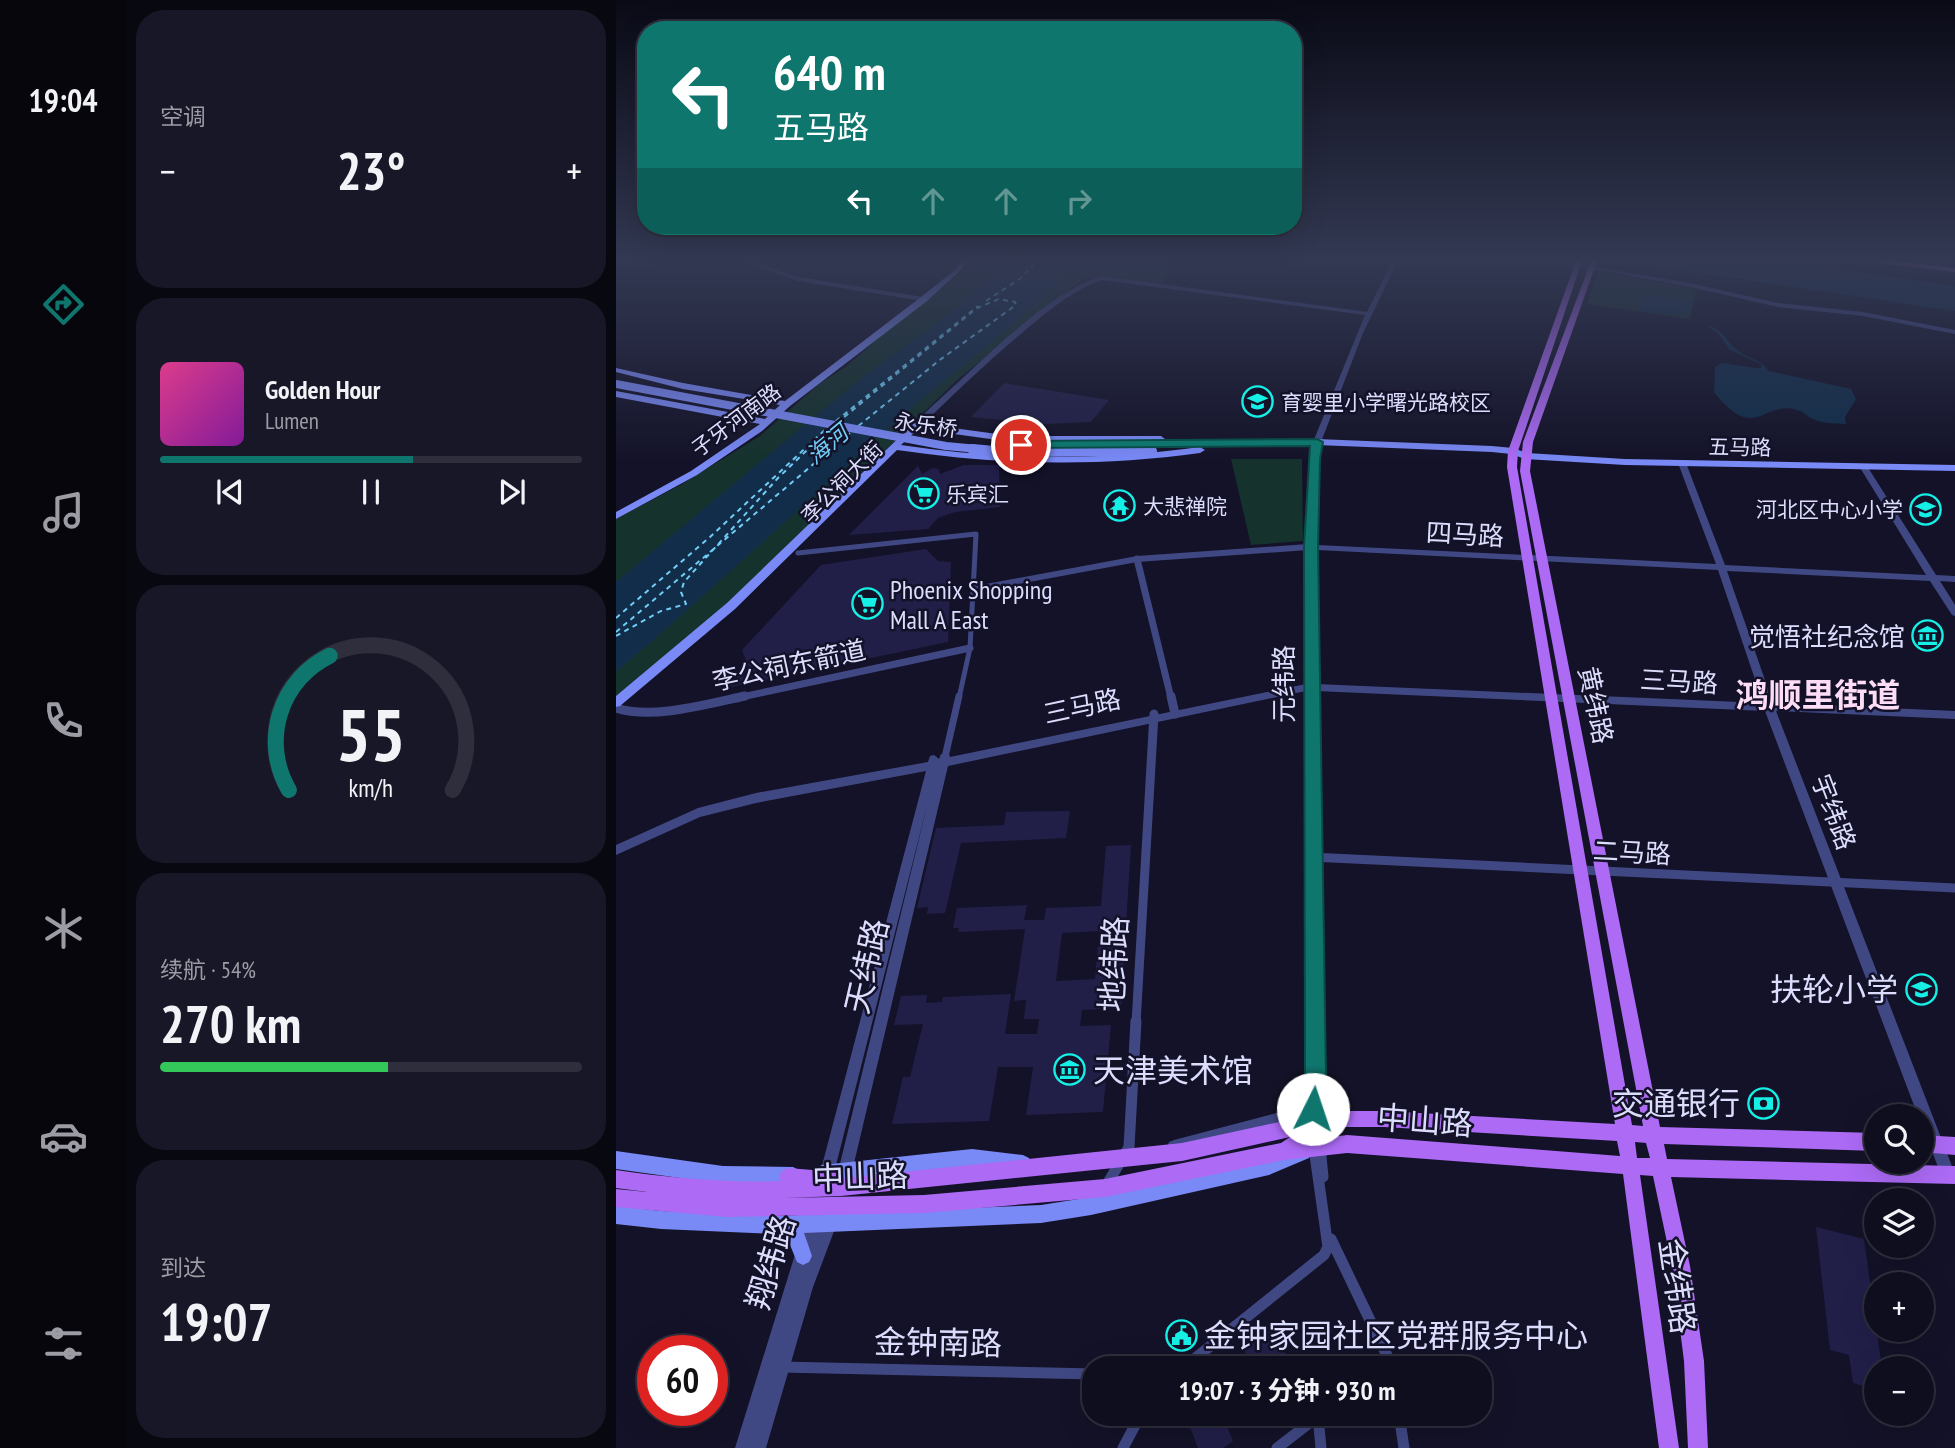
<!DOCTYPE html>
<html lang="zh">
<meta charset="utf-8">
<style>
:root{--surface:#0e0e1e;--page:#171727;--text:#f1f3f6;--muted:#9b9ca4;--line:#2e2e3c;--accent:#0f766e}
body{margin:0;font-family:"PT Sans Narrow","Noto Sans SC",sans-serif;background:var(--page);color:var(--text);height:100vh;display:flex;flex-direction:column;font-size:26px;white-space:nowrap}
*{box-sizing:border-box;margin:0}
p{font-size:23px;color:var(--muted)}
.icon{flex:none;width:38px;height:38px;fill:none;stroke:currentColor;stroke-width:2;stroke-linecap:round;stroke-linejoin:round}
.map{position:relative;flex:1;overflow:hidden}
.panel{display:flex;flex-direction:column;gap:10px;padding:10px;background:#080810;width:490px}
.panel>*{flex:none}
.guide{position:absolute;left:21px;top:21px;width:665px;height:214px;border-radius:28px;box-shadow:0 7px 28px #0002,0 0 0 2px var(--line);background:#0f766e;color:#fff;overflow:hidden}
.fabs{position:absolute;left:1248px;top:1104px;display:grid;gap:14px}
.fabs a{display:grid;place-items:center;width:70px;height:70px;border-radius:50%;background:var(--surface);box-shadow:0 7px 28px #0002,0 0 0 2px var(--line);font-size:35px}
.speed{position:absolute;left:21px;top:1335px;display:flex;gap:14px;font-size:35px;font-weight:700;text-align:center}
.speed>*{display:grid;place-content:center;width:91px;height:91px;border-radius:50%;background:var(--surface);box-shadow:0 7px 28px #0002,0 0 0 2px var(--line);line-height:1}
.speed .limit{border:10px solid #d22;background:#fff;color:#111}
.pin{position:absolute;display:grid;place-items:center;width:60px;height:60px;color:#fff;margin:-30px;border:4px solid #fff;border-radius:50%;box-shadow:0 2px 7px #0007}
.me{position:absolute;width:77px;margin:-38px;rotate:4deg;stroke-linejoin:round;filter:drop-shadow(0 0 5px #0008)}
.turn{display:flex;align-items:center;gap:24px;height:147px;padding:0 21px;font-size:32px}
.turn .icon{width:91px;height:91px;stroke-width:2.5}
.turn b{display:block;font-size:49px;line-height:60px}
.lanes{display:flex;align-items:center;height:66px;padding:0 21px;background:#0003;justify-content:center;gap:35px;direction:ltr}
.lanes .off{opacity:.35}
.big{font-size:52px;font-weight:700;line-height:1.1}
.panel .card{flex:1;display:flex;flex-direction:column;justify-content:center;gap:10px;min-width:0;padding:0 24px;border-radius:28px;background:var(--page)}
.panel .dial{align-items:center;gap:0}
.dial svg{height:182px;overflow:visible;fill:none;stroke:var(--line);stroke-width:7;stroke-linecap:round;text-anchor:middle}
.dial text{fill:var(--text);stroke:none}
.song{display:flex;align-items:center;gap:21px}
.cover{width:84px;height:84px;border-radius:10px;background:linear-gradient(135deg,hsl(330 70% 55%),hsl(290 70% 35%))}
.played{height:7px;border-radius:4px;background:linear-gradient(90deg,var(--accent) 60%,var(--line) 60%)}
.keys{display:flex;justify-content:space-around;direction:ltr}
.heat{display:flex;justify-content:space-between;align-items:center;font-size:38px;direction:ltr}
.charge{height:10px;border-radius:5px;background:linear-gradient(90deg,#34c759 54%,var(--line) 0)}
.trip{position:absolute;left:466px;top:1356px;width:410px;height:70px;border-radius:28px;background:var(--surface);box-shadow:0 7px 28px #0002,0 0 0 2px var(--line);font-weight:700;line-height:70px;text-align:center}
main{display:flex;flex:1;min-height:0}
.dock{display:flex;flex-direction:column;width:126px;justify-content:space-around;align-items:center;background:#06060c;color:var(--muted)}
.dock .icon{width:49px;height:49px}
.dock .selected{color:var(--accent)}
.dock b{font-size:32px;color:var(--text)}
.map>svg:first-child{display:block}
.green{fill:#15322d}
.water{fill:#112d49}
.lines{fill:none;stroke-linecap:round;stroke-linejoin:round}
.ferry{stroke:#71ccf6;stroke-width:2;stroke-dasharray:5 4.5;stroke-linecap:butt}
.building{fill:#211f48;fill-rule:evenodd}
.pedestrian-far1{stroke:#404884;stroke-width:5}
.pedestrian{stroke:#404884;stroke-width:7}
.minor-far2{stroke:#404884;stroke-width:7}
.minor-far1{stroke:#404884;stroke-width:9}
.minor{stroke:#404884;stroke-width:11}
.tertiary{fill:#404884;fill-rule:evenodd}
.secondary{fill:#7989f6;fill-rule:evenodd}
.primary{fill:#ac6af5;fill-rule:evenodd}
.trunk{fill:#d064d9;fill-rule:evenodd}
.secondary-bridge-far1{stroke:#7989f6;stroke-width:8}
.secondary-bridge{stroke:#7989f6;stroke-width:10}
.route{fill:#0f766e;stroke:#0a4d48;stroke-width:2}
.labels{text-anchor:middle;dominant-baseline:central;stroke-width:5;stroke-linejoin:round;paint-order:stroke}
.far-poi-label{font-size:21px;fill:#dcddfd;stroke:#131228;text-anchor:start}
.far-street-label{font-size:21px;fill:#dcddfd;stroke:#131228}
.far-water-label{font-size:23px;font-style:italic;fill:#71ccf6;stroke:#131228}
.street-label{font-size:26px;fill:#dcddfd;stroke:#131228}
.poi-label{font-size:26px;fill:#dcddfd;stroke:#131228;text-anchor:start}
.near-street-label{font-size:32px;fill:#dcddfd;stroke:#131228}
.near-poi-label{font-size:32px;fill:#dcddfd;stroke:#131228;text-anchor:end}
.district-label{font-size:33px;font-weight:bold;fill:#fdddf6;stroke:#131228}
</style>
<main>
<nav class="dock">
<b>19:04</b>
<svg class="icon selected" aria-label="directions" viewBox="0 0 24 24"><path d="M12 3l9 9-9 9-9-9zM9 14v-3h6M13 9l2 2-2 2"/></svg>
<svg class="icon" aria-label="music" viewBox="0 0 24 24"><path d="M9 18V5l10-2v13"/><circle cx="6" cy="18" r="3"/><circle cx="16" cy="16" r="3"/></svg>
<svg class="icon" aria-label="phone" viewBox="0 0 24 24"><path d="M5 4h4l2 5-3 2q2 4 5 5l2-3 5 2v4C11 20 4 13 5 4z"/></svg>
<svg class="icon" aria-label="climate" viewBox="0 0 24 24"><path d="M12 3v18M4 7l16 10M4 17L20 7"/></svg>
<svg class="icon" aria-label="car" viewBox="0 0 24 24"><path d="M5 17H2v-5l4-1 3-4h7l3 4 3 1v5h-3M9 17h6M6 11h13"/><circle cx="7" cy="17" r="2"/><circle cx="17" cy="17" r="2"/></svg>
<svg class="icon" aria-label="filters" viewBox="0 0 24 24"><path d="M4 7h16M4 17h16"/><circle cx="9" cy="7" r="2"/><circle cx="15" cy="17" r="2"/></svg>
</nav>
<section class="panel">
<div class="card"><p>空调</p>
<div class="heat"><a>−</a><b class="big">23°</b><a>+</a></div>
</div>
<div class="card">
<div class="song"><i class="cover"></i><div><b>Golden Hour</b><p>Lumen</p></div></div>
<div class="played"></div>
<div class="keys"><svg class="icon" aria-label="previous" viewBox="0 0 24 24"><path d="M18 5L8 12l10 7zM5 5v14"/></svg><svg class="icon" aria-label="pause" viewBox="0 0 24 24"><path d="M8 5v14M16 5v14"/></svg><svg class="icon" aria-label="next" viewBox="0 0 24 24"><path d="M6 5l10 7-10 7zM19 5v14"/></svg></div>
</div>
<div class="card dial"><svg viewBox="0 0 100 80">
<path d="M14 69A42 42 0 1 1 86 69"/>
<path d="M14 69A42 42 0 0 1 32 10" stroke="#0f766e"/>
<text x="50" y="56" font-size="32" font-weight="700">55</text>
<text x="50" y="72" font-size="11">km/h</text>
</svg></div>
<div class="card"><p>续航 · 54%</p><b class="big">270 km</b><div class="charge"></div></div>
<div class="card"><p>到达</p><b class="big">19:07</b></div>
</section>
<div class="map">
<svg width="1339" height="1448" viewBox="0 0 1339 1448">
<rect width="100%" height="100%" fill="#131228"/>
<path class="green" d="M355,261H555L547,283L485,276L466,280L459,285L342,379L102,614L0,696V519L66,484L144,436L203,384L231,366L266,335L345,274Z
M982,272L1080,289L1074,319L971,304Z
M615,459H686L687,541L635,545Z"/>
<path class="water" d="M390,261H457C411,320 349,361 293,410C195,497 100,587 0,672V582C82,514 163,445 246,378C295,340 348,307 390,261Z
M1003,261H1161L1339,286V311Z
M1030,294L1060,298L1077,304L1076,308L1067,314L1027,312L1022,299Z
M1089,325C1107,328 1108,339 1120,349C1131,359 1145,359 1153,371L1235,389L1240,399L1229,417L1230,424C1217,423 1205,424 1193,417C1190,415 1188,412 1184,411C1146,397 1141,446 1098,392L1099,367L1106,363L1140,368H1145V364L1114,350L1102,333Z"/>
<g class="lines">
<path class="ferry" d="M370,301L405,278L421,261
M220,421L362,306
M221,423L361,308L383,299L399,302L400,305L325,359L241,427
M0,618L94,537L212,427
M0,632L234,433
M0,636L45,611L70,604L65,592L68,582L162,478L214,428"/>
</g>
<path class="building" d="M388,383L493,400L475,422L430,424L355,417Z
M348,465H383L384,507L339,512L322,518L312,529L233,535L302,466L306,474L317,468L323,469L324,474Z
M310,549L322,561L335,562L332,642L105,689L127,669L130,660L126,650L205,565Z
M454,811L450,838L345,843L329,913L311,914L312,907L301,908L320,828L388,825L390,812Z
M515,845L505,1008L466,1010L464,1026L495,1025L487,1112L410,1115L417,1067H382L373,1121L276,1124L287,1077H294L307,1024L278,1025L285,996L311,995L310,1003L326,1002L327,997L395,994L389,1034H421L423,1019H408L410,1000L398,1001L409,929L342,932L343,928H337L341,908L411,905L408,920H428L430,908L485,906L490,846ZM483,931L479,979L440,981L446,933Z
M1200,1227L1248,1239L1266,1368H1260V1390L1237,1383L1233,1355L1214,1350Z
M655,1322L676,1368H636L625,1342Z
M569,1414H606L617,1441L607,1448H582Z"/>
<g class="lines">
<path class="pedestrian-far1" d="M182,553L360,534L354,648L343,698"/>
<path class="pedestrian" d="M329,757L343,696"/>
<path class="minor-far2" d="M521,559L555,698
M121,698L354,648"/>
<path class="minor-far1" d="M555,696L559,714
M0,708C35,720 92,704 129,696
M695,857L1339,888
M520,1023L538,714"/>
<path class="minor" d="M704,1146L707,1177
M490,1186L513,1147L520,1021
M715,1239L777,1368
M165,1367L478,1374
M567,1368L708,1255L712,1247L695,1127
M763,1368L774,1360
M783,1414L788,1448
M702,1416L705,1448
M507,1448L525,1414
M661,1448L705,1414"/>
<path class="tertiary" d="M127,261H135L183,277L307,297L310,299L307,301L182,281Z
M776,261H782L747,333L705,442L702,459L701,545L1100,564L1062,463L1066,461L1070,463L1109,565L1310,575L1243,466L1247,464L1251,466L1320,575L1339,576V582L1324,581L1339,605V616L1336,615L1314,581L1111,571L1157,703L1339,711V719L1160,711L1339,1174L1337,1180L1332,1182L1327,1180L1325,1175L1306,1125V1116H1302L1149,711L700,691L707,1084L705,1089L700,1091L696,1089L686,1112L669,1124L558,1154L553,1152L551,1147L553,1142L558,1140L661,1113L676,1102L689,1071L693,1069L690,691L332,766L235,1176L233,1181L228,1183L223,1181L221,1176L312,802L217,1177L215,1182L210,1184L205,1182L203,1177L310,771L140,803L84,817L0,855V845L82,808L140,793L312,762L314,756L318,755L323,759L325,754H333L334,757L690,684L692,550L521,562L359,592L354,589L359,586L521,556L692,544L694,459L697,442L749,315L486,280C456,290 431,312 406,333C370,363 337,395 303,428L296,426C313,408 333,391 351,374C388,340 438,291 486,276L751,312ZM701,550L1102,570L1147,703L700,684Z
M932,261H943L1074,283L1162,303L1247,312L1339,330V334L1247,316L1162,307L1074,287Z
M215,1210L220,1213L223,1218L197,1287L150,1448H119L190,1219L193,1214L198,1211L203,1214L206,1219L201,1235L210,1213Z"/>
<path class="secondary" d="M346,261H352L343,272L311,301L174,406L146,431L81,475L0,519V512L75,471L144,424L0,397V391L149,419L164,405L67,389L0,372V368L67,383L169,401L305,297L339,270Z
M300,423L396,436H545L549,439L545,442H396L302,429L285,445C385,460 484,461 584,447L589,450L584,453C482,467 382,465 281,450L119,609L4,706L0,707V696L111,603L297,424Z
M701,439L876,446L897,448L911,453L1009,459L1339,465V471L1009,465L909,459L895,454L876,452L701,445L535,448L530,445L535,442Z
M687,1143L693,1146L696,1152L693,1158L653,1175L475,1215L425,1223L188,1233L196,1256L193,1262L187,1265L181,1262L172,1240L161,1234L45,1229L0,1224V1206L45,1211L161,1216L425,1205L475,1197L653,1157Z
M356,1149L407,1155L413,1158L416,1164L413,1170L407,1173L356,1167L206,1183L200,1180L197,1174L200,1168L206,1165Z
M0,1151L107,1166L177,1167L183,1170L186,1176L183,1182L177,1185L107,1184L0,1169Z"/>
<path class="primary" d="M960,261H966L902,451L901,467L1016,1125L1027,1126L904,471L907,442L975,261H981L917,442L914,471L1044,1127L1260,1133V1151L1048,1144L1051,1159L1339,1166V1184L1055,1177L1074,1266L1088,1361L1092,1448H1072L1068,1361L1056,1266L1037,1176L1024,1175L1063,1448H1043L1007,1174L731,1153L668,1160L489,1197L308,1213L111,1217L0,1207V1189L31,1192L0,1188V1170C55,1178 109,1183 165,1181L163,1177L166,1171L172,1168L221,1172L227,1175L228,1178L566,1143L686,1117L692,1078L694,1072L700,1070L706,1072L708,1078L704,1113L715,1111H768L999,1124L891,467L892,451ZM715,1127H768L1001,1141L1004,1156L731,1135L693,1140L698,1131ZM674,1137L665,1143L489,1179L308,1195L168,1198L225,1196L566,1161ZM1019,1142L1030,1143L1034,1158H1021Z
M1306,1135L1339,1137V1155L1306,1152Z"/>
<path class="trunk" d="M1257,261H1279L1339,268V272L1261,263Z"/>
<path class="secondary-bridge-far1" d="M0,384L330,446L373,450"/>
<path class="secondary-bridge" d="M356,449L389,452L536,451"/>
</g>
<linearGradient id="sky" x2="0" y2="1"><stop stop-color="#0a0a16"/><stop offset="0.56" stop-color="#333953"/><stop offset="1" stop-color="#333953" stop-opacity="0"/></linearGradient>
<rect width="1339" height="463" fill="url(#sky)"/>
<path class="route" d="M701,439L707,442L704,459L702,547L710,1078L705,1116L697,1119L689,1116L686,1109L689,1078L688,547L694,446L405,448L399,445L405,441Z"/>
<defs>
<symbol id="school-ring" viewBox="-11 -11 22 22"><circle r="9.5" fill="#131228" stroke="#15efe5" stroke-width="1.5"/><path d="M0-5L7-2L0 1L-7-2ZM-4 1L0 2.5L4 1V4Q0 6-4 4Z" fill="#15efe5"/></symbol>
<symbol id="supermarket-ring" viewBox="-11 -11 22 22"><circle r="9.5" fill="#131228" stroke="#15efe5" stroke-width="1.5"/><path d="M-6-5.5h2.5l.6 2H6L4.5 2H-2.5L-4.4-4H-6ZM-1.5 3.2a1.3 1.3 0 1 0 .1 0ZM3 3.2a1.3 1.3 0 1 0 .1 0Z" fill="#15efe5"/></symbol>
<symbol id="temple-ring" viewBox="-11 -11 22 22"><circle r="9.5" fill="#131228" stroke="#15efe5" stroke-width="1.5"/><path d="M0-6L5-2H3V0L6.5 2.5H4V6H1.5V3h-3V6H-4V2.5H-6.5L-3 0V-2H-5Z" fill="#15efe5"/></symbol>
<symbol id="museum-ring" viewBox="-11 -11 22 22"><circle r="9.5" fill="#131228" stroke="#15efe5" stroke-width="1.5"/><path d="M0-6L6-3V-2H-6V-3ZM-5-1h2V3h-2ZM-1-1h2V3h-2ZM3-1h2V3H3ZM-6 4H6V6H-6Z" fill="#15efe5"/></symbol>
<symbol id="bank-ring" viewBox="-11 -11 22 22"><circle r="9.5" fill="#131228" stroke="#15efe5" stroke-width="1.5"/><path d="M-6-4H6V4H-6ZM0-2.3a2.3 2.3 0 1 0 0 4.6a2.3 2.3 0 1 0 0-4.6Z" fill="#15efe5"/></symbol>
<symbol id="civic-ring" viewBox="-11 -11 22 22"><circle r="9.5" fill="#131228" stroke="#15efe5" stroke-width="1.5"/><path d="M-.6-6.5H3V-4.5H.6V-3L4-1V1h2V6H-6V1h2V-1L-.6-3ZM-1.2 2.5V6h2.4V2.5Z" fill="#15efe5"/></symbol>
</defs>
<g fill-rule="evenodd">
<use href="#school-ring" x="624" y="384" width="35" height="35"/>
<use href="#supermarket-ring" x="290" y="476" width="35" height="35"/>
<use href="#temple-ring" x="486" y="488" width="35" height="35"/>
<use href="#school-ring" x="1292" y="492" width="35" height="35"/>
<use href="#supermarket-ring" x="234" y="586" width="35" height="35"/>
<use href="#museum-ring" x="1294" y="618" width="35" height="35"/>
<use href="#school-ring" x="1288" y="972" width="35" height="35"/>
<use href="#museum-ring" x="436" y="1052" width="35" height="35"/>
<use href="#bank-ring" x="1130" y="1086" width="35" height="35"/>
<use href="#civic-ring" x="548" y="1318" width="35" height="35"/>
</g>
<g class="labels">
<g class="far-poi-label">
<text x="665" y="402">育婴里小学曙光路校区</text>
<text x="330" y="494">乐宾汇</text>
<text x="527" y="506">大悲禅院</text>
<text x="1287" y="509" text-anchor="end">河北区中心小学</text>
</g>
<g class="far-street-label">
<text transform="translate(120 420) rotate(-37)">子牙河南路</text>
<text transform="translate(310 425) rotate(8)">永乐桥</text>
<text transform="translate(1124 447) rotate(1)">五马路</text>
<text transform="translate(226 482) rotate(-45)">李公祠大街</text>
</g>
<g class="far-water-label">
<text transform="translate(211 444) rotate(-40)">海河</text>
</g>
<g class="street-label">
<text transform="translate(849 534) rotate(3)">四马路</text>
<text transform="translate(173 665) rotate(-12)">李公祠东箭道</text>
<text transform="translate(1063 681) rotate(3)">三马路</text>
<text transform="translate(667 684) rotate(-90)">元纬路</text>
<text transform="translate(980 705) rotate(78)">黄纬路</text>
<text transform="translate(466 706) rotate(-12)">三马路</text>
<text transform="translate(1218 812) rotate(69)">宇纬路</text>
<text transform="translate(1016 852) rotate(3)">二马路</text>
</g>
<g class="poi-label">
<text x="274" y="589">Phoenix Shopping<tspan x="274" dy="30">Mall A East</tspan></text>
<text x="1289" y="636" text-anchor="end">觉悟社纪念馆</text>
</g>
<g class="near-street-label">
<text transform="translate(497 964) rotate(-87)">地纬路</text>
<text transform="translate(250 966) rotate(-77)">天纬路</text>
<text transform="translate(809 1120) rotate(4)">中山路</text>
<text transform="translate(244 1176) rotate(-2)">中山路</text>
<text transform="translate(154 1262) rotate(-73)">翔纬路</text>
<text transform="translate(1062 1286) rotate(82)">金纬路</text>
<text transform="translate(322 1342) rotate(1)">金钟南路</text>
</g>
<g class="near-poi-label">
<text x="1282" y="989">扶轮小学</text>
<text x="477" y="1070" text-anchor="start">天津美术馆</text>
<text x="1124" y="1103">交通银行</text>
<text x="588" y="1335" text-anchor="start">金钟家园社区党群服务中心</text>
</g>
<g class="district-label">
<text x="1202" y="694">鸿顺里街道</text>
</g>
</g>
</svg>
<div class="fabs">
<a><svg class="icon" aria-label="search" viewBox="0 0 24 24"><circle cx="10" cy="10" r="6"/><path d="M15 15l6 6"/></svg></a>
<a><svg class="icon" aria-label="layers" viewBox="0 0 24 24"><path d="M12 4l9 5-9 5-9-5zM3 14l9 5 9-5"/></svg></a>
<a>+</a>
<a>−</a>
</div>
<div class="speed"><div class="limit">60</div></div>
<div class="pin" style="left:405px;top:445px;background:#d93025"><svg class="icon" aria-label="arrive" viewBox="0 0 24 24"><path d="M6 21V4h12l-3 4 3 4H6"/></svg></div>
<svg class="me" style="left:697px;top:1109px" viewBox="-20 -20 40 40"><circle r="19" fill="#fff"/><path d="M0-13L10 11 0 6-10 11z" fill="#0f766e"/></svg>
<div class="trip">19:07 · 3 分钟 · 930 m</div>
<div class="guide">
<div class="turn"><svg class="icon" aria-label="left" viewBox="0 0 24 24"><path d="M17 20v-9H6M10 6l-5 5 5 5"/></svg><div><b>640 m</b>五马路</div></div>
<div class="lanes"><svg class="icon" aria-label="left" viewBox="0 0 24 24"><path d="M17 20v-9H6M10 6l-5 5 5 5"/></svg><svg class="icon off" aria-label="ahead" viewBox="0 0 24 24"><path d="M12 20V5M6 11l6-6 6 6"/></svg><svg class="icon off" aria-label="ahead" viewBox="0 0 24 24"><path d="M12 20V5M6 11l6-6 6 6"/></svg><svg class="icon off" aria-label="right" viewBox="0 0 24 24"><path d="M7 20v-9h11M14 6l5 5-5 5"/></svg></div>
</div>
</div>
</main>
